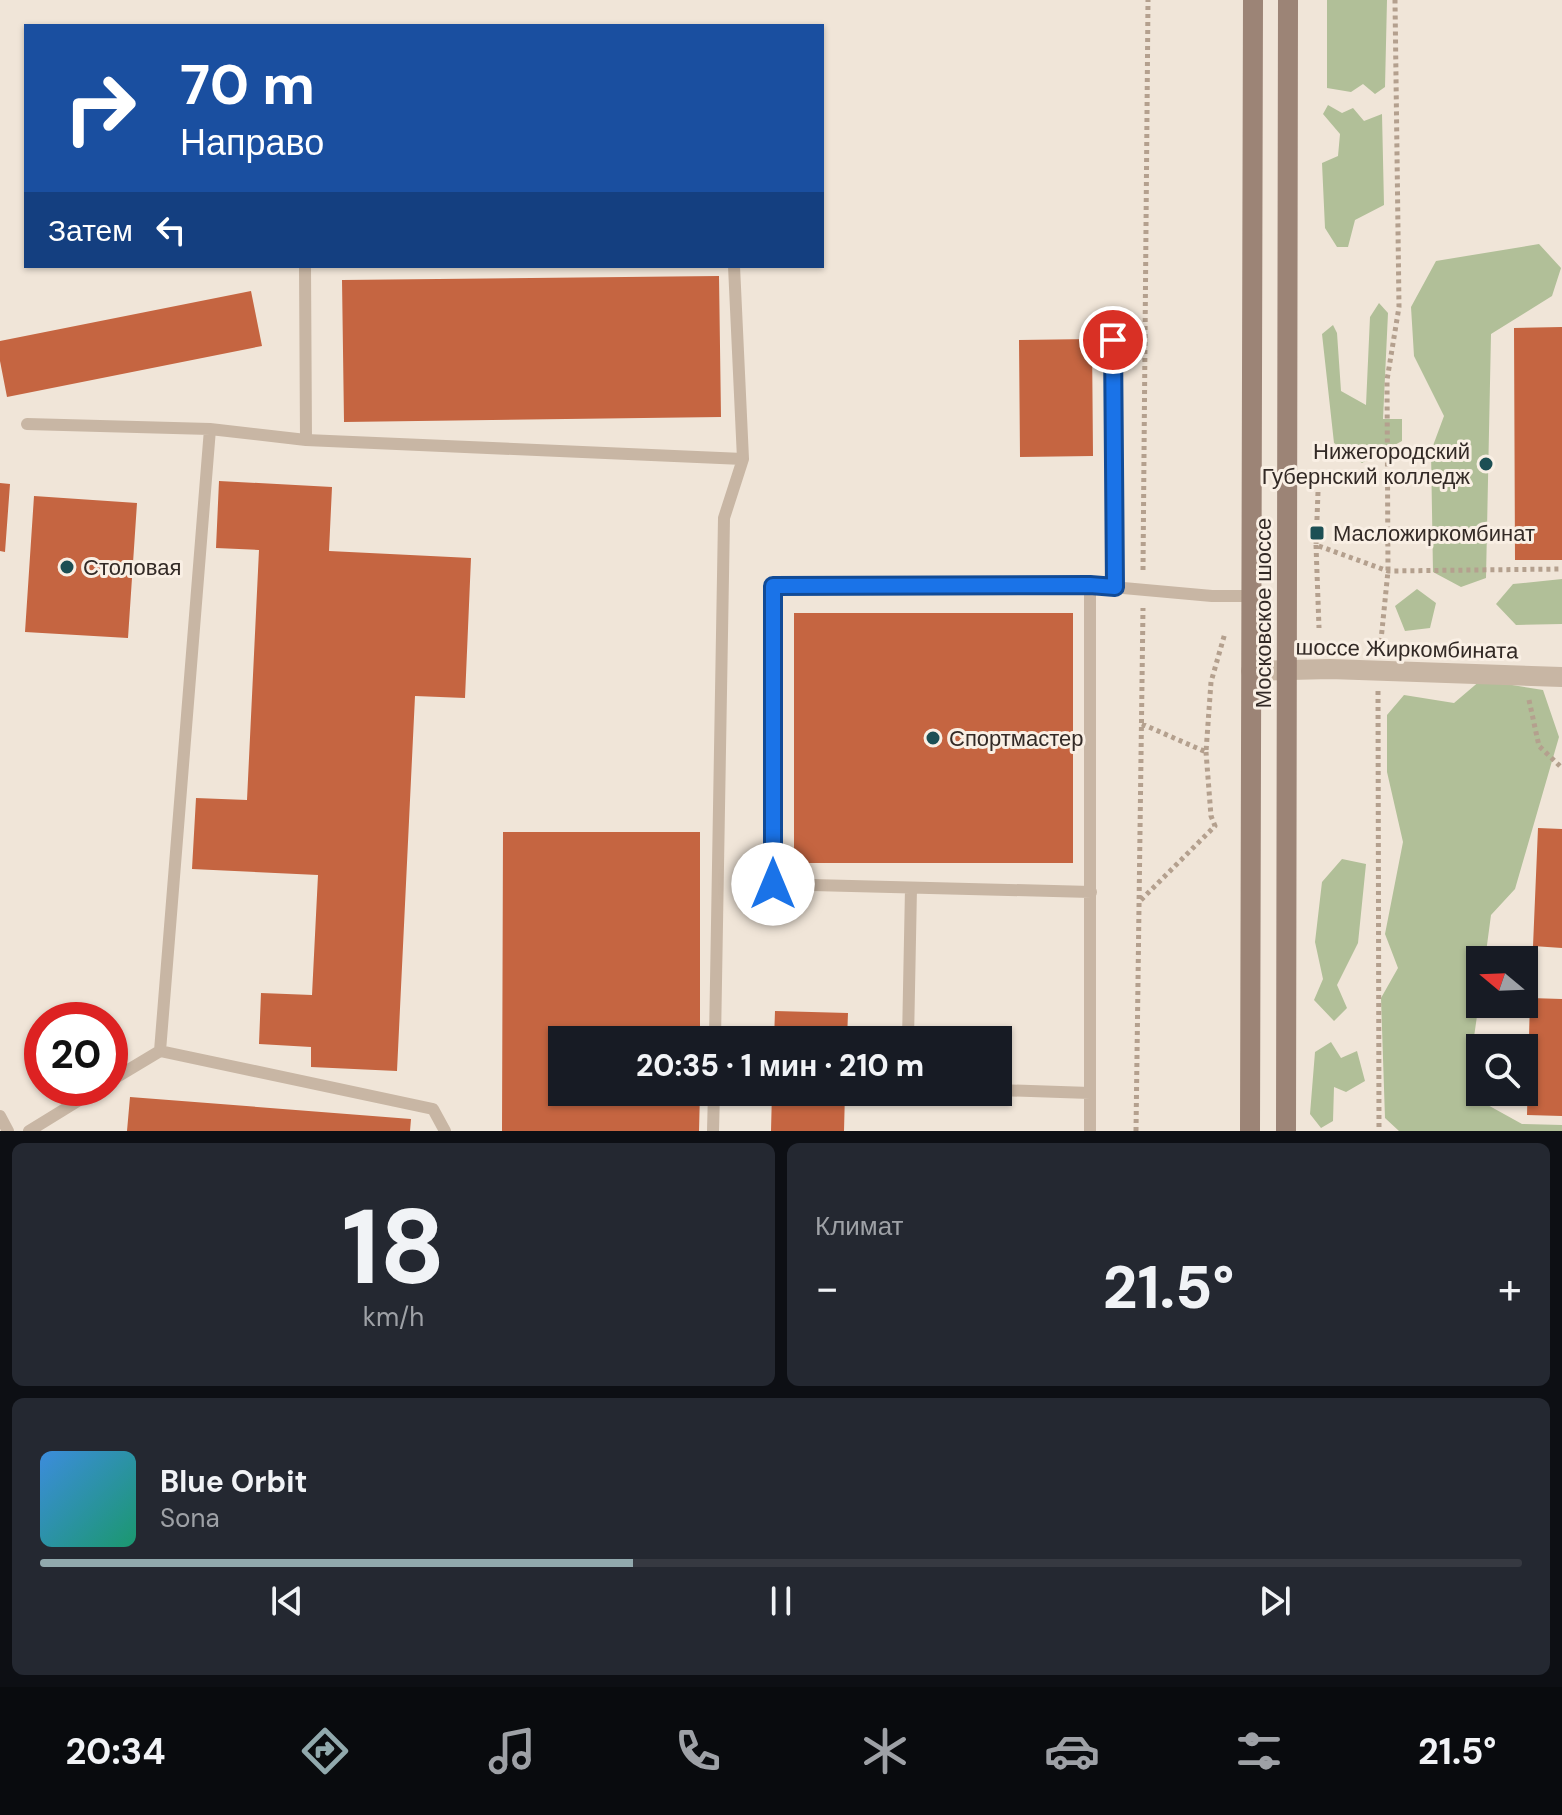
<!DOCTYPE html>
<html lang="ru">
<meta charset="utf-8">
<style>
:root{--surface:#171b24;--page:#242831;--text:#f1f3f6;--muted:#9ea1a6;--line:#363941;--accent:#91a9ad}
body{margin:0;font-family:"DM Sans",sans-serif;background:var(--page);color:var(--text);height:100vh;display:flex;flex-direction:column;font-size:30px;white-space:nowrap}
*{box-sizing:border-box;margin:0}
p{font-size:26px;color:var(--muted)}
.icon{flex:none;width:44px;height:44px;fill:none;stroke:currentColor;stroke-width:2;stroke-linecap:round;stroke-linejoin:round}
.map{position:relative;height:1131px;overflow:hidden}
.side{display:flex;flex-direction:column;gap:12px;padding:12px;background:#0d0f14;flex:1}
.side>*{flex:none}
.banner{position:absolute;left:24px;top:24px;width:800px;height:244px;border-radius:0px;box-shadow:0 2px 6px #0004;background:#1a4fa0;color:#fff;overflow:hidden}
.needle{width:52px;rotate:289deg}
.fabs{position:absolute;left:1466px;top:946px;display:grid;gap:16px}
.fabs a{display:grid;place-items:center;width:72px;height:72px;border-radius:0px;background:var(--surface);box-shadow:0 2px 6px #0004;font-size:40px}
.speed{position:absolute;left:24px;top:1002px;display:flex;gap:16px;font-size:40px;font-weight:700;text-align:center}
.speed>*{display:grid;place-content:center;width:104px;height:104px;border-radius:50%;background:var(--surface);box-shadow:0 2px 6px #0004;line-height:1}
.speed .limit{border:12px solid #d22;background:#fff;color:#111}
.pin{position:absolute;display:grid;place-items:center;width:68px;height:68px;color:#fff;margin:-34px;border:4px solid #fff;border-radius:50%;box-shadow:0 2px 8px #0007}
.me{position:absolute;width:88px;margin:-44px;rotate:0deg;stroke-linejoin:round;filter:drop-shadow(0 0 6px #0008)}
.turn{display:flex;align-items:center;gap:28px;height:168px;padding:0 24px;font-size:36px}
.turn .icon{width:104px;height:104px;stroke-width:2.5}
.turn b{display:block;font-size:56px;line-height:68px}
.then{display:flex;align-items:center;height:76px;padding:0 24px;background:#0003;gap:16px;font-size:30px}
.big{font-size:60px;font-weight:800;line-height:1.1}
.side .card{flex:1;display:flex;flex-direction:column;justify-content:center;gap:12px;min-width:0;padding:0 28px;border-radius:12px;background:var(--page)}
.side .dial{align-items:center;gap:0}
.dial b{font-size:104px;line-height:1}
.song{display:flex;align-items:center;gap:24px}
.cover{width:96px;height:96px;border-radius:12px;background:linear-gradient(135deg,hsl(210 70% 55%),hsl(160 70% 35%))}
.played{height:8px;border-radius:4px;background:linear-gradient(90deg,var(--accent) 40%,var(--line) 40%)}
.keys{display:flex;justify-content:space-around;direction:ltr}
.heat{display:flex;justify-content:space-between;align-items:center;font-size:44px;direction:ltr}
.side .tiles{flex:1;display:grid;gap:12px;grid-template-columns:1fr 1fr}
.card:last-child{grid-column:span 2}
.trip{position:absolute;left:548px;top:1026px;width:464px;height:80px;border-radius:0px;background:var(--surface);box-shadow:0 2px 6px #0004;font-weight:800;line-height:80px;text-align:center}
.menu{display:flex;height:128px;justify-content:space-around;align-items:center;background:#090b0e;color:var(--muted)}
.menu .icon{width:56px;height:56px}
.menu .selected{color:var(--accent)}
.menu b{font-size:36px;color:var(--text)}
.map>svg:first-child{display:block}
.green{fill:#b1bf98}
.building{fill:#c56541}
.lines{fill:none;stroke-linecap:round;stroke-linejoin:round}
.path{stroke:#b4a08e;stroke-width:5;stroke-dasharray:4 4;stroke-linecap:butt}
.lane{stroke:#c8b6a4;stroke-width:12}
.street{stroke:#c8b6a4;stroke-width:20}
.secondary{stroke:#9c8476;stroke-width:20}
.route-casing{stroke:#114b97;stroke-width:20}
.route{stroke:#1a73e8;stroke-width:14}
.poi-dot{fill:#1c4f54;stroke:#f9efe4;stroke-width:3}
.labels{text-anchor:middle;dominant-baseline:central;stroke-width:6;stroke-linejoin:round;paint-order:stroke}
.poi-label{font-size:22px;fill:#332a26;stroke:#f9efe4;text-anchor:start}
.street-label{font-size:22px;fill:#332a26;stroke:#f9efe4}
</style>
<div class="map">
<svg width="1562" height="1131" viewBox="0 0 1562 1131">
<rect width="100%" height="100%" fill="#f0e5d8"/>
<path class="green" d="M1327,0H1387L1385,87L1375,94L1363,84L1351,92L1327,88Z
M1328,105L1342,113L1353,108L1364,121L1382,114L1384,205L1355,220L1348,247H1337L1325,228L1322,163L1338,156L1340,134L1323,114Z
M1539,244L1561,268L1552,296L1491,334L1486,578L1461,587L1433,572L1431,451L1444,416L1414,356L1411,307L1436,261Z
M1379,303L1388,313L1383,419H1402V441L1362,463L1334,443L1322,334L1333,325L1337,333L1341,391L1366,405L1370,317Z
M1562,579V624L1516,625L1496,604L1513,584Z
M1417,589L1436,603L1430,628L1405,631L1395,606Z
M1481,680L1543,690L1559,737L1515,889L1491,915L1485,960H1480V995L1466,1093L1522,1124L1562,1125V1131H1399L1385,1118L1381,998L1398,968L1385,934L1403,842L1387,772V715L1404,695L1454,703Z
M1342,859L1366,864L1358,943L1337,985L1347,1008L1334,1021L1314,1000L1323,979L1315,942L1322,882Z
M1331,1042L1341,1058L1357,1051L1365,1081L1346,1092L1334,1087L1333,1121L1321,1128L1310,1114L1315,1052Z"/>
<path class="building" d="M719,276L721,417L344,422L342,280Z
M251,291L262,346L7,397L0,361V341Z
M1562,327V560H1515L1514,328Z
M1092,339L1093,456L1020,457L1019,340Z
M219,481L332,487L329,551L471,558L465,698L415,696L397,1071L311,1067V1047L259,1044L261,993L312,995L318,875L192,869L196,798L247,800L259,550L216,548Z
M0,483L10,484L5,552L0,551Z
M34,496L137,503L128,638L25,632Z
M794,613H1073V863H794Z
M1538,828L1562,829V948L1533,946Z
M503,832H700V1040H562V1092H700L699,1131H502Z
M1530,998L1562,999V1116L1527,1115Z
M775,1011L848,1013L847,1040H774Z
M772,1092H845L844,1131H771Z
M130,1097L411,1119L410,1131H127Z"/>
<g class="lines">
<path class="path" d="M1318,492L1316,545L1388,571L1562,569
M1316,545L1319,628
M1143,570L1148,0
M1380,650L1388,571L1387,380L1399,307L1395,0
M1378,691L1379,1131
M1529,700L1539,746L1562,768
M1142,724L1206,752L1211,682L1225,633
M1141,900L1215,826L1211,816L1206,752
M1136,1131L1143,608"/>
<path class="lane" d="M305,266L306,440
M1113,340L1115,587
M27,424L210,429
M1090,585L773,586V884L1091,892
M715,1040L724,518L743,459L734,266
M908,1040L911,888
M160,1051L210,429L306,440L743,459
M110,1081L160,1051L433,1109L445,1131
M998,1090L1090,1093
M0,1116L8,1131
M29,1131L99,1088
M713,1131L714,1092
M1090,1131V585L1212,596H1251"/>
<path class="street" d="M1251,671L1330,669L1562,677"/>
<path class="secondary" d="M1250,1131L1253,0
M1286,1131L1288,0"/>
</g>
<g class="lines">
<defs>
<path id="route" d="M773,884V586L1090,585L1115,587L1113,340"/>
</defs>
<use href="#route" class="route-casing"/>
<use href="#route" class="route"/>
</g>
<g class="poi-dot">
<circle cx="1486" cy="464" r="8"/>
<rect x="1309" y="525" width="16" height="16" rx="4"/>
<circle cx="67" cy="567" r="8"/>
<circle cx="933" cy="738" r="8"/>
</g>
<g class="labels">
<g class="poi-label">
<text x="1470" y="451" text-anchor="end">Нижегородский<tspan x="1470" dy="25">Губернский колледж</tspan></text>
<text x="1333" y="533">Масложиркомбинат</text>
<text x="83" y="567">Столовая</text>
<text x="949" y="738">Спортмастер</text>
</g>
<g class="street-label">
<text transform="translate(1263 613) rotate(-90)">Московское шоссе</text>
<text transform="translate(1407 649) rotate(1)">шоссе Жиркомбината</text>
</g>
</g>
</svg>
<div class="fabs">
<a><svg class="needle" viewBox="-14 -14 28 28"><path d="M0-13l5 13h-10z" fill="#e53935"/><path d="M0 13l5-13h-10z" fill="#9ea1a6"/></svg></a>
<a><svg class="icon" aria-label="search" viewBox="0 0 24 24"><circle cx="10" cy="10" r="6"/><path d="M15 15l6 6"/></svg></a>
</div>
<div class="speed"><div class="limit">20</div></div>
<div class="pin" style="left:1113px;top:340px;background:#d93025"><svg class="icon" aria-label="arrive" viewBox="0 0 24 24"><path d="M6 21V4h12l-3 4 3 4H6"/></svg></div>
<svg class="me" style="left:773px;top:884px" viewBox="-20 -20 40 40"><circle r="19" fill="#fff"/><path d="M0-13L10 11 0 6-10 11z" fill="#1a73e8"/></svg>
<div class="trip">20:35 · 1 мин · 210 m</div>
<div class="banner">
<div class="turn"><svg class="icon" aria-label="right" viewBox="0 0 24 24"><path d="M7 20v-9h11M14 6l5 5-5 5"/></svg><div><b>70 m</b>Направо</div></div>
<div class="then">Затем<svg class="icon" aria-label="left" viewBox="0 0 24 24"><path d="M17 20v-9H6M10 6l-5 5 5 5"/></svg></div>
</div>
</div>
<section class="side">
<div class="tiles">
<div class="card dial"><b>18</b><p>km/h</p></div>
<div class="card"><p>Климат</p>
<div class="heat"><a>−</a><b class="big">21.5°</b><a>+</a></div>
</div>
<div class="card">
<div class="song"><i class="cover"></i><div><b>Blue Orbit</b><p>Sona</p></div></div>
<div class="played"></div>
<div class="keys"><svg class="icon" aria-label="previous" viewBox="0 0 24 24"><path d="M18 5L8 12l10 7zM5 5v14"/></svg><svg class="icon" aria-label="pause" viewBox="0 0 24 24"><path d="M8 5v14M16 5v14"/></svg><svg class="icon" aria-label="next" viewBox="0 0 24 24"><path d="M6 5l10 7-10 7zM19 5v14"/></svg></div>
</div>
</div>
</section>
<nav class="menu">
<b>20:34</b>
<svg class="icon selected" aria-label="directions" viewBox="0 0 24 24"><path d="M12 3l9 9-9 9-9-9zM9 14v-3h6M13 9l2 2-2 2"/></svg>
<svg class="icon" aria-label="music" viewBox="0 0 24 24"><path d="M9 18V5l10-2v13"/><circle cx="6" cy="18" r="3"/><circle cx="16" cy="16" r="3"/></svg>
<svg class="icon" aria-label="phone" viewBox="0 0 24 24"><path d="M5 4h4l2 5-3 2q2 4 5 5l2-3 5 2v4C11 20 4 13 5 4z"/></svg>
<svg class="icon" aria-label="climate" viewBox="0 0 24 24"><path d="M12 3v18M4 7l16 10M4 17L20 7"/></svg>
<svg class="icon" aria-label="car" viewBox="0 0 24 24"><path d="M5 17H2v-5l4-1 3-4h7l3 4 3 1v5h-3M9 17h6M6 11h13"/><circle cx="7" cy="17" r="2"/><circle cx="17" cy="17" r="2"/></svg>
<svg class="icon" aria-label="filters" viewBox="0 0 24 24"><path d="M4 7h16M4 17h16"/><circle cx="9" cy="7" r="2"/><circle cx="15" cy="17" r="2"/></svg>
<b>21.5°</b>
</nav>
